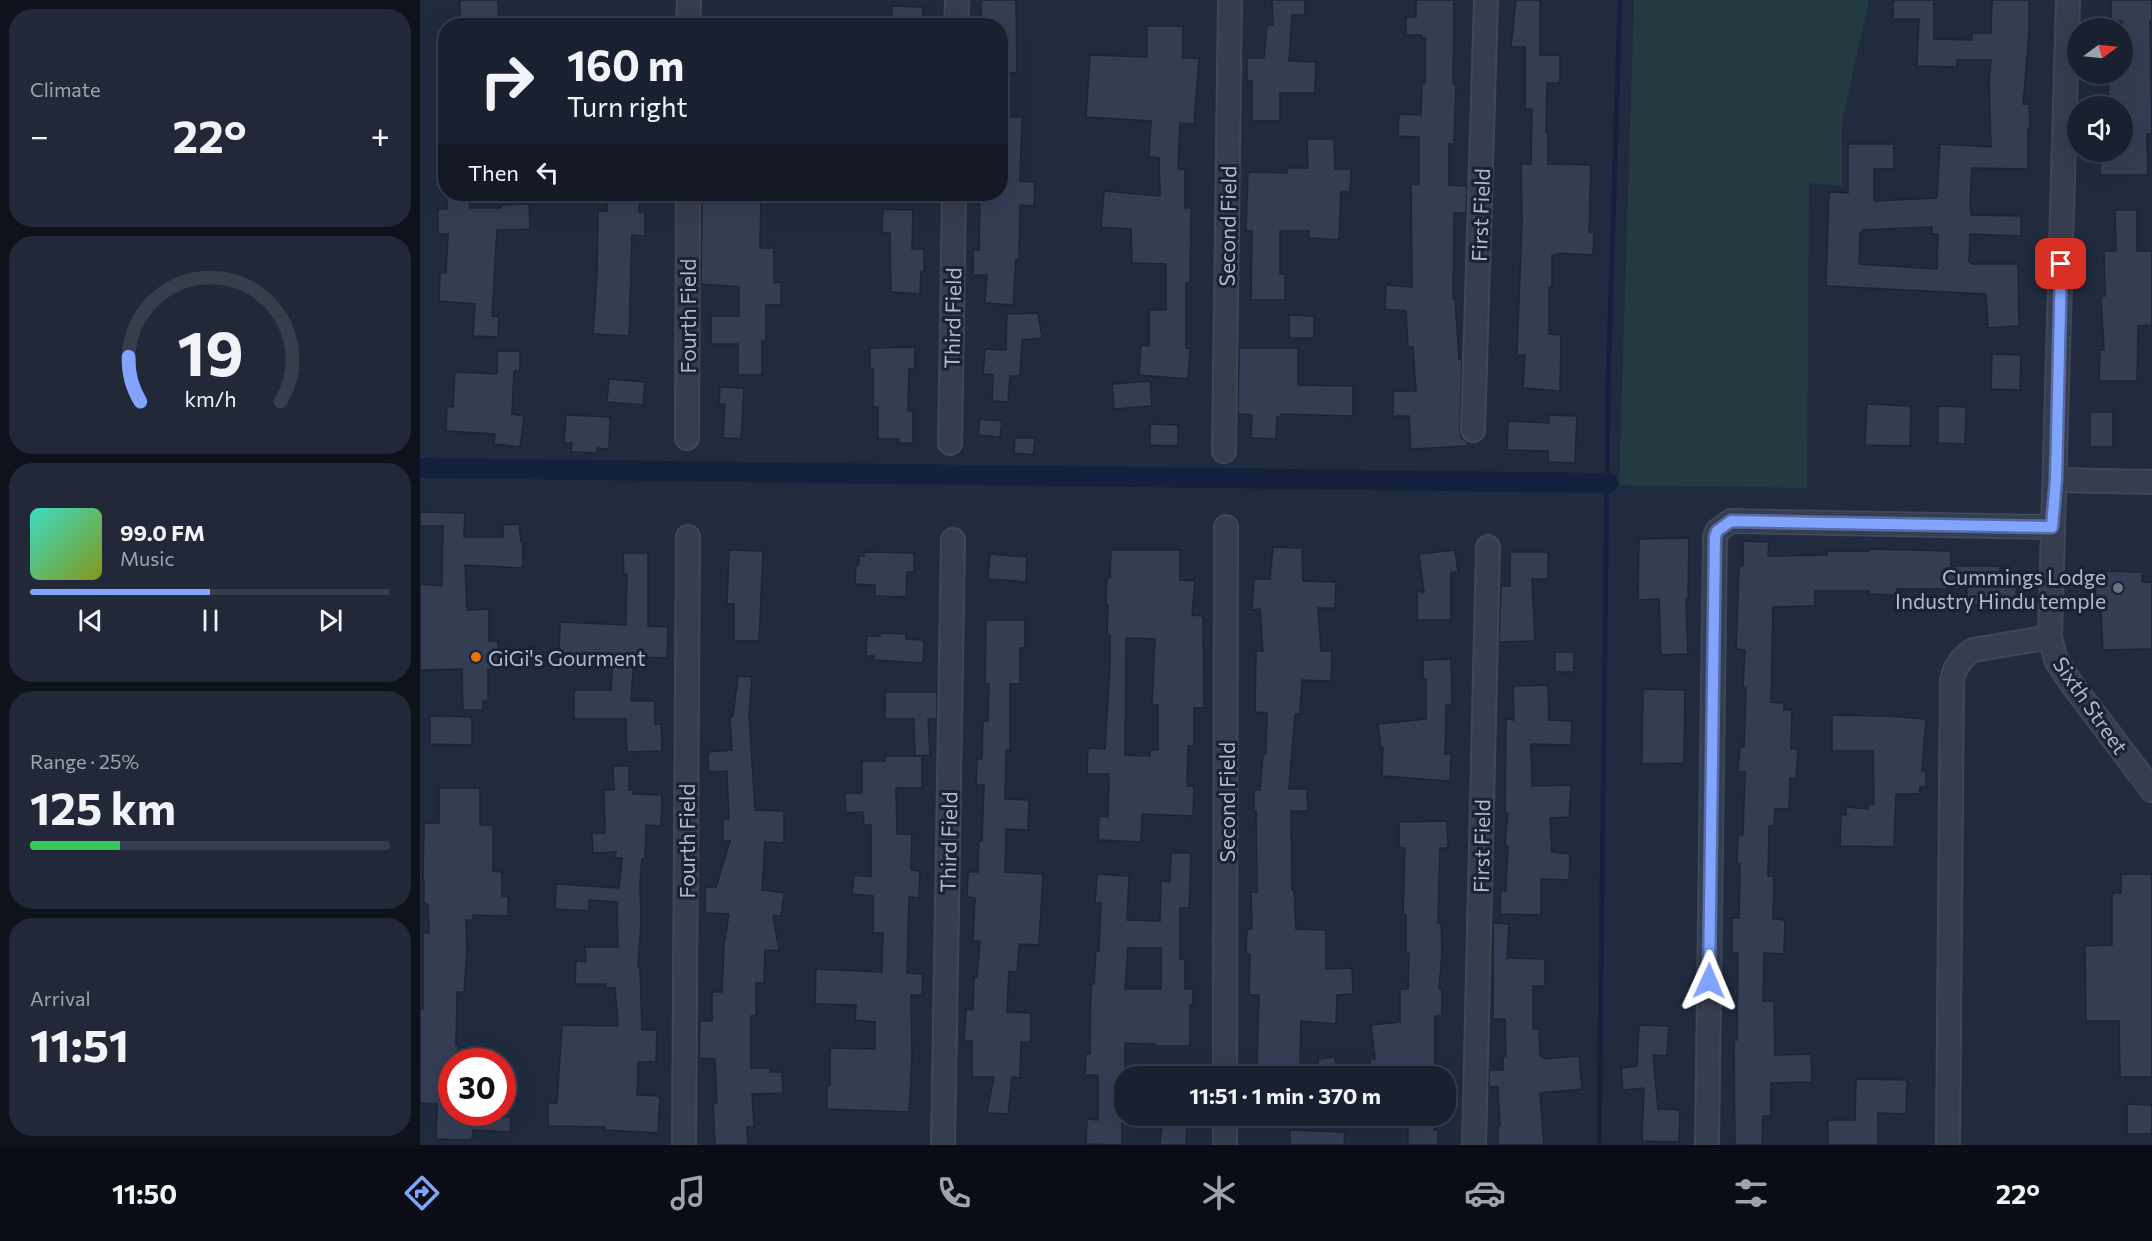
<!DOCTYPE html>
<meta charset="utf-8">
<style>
:root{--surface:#19202f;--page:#222837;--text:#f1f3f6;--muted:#9fa3aa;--line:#373e4b;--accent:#81a5ff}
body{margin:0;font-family:Commissioner,sans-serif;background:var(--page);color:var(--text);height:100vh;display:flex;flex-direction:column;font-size:22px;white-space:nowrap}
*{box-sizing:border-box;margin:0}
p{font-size:20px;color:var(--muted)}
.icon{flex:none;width:33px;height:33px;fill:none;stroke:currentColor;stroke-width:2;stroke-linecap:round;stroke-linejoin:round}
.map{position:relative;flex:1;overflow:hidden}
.sheet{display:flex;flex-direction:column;gap:9px;padding:9px;background:#0e121a;width:420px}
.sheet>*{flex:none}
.top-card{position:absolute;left:18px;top:18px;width:570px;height:183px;border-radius:24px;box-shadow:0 6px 24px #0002,0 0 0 2px var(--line);background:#19202f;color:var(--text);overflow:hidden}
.needle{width:39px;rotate:75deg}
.tools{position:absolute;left:1647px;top:18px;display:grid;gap:12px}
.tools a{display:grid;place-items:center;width:66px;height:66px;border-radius:50%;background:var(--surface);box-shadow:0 6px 24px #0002,0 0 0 2px var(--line);font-size:30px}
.speed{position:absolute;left:18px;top:1048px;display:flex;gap:12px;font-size:30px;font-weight:700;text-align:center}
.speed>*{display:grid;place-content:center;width:78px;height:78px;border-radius:50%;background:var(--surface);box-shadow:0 6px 24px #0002,0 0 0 2px var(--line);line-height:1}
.speed .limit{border:9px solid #d22;background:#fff;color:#111}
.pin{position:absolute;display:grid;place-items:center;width:51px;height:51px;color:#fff;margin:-26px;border-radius:12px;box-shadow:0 3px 9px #0006}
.me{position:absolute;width:66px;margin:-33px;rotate:1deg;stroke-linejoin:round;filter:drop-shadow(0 0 4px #0008)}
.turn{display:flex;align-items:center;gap:21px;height:126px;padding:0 30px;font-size:27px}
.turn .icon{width:78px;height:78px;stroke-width:2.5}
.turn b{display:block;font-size:42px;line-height:51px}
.then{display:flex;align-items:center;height:57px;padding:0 30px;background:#0003;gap:12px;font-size:22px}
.big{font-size:45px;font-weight:700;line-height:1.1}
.sheet .card{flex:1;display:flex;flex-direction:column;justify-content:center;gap:9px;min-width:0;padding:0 21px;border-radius:24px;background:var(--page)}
.sheet .dial{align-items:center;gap:0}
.dial svg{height:156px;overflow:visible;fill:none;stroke:var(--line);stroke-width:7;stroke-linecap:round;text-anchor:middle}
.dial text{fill:var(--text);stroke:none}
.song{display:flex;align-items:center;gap:18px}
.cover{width:72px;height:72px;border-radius:9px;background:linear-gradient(135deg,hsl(170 70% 55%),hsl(70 70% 35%))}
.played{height:6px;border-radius:3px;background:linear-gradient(90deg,var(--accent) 50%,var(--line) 50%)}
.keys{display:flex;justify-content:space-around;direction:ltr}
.heat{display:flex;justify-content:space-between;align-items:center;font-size:33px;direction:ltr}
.charge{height:9px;border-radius:4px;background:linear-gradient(90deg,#34c759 25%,var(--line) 0)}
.trip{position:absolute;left:694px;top:1066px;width:342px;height:60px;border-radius:24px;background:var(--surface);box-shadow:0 6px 24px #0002,0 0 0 2px var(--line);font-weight:700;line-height:60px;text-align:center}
.tab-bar{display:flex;height:96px;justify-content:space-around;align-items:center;background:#0a0d13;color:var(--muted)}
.tab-bar .icon{width:42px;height:42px}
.tab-bar .selected{color:var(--accent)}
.tab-bar b{font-size:27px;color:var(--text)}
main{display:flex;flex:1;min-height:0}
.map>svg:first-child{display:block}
.green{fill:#233a40}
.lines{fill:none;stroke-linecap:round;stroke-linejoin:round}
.stream{stroke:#14213e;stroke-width:5}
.canal{stroke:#14213e;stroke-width:20}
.building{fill:#333e55;stroke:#1d2436;stroke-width:1.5;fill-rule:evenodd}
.minor-casing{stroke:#3f4658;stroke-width:26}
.minor{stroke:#363d4f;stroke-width:22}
.route-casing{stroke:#546ba6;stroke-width:15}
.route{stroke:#81a5ff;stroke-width:10}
.worship-dot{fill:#6b7280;stroke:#1b2234;stroke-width:2}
.food-dot{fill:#e8710a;stroke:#1b2234;stroke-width:2}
.labels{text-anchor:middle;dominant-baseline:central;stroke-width:6;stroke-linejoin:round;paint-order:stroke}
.street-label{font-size:21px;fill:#b1b8ca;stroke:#1b2234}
.poi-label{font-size:21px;fill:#b1b8ca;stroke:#1b2234;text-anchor:end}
</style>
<main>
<section class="sheet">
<div class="card"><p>Climate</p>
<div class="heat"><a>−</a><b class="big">22°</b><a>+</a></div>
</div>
<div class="card dial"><svg viewBox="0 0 100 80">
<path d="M14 69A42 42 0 1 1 86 69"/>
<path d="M14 69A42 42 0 0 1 8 46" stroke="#81a5ff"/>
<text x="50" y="56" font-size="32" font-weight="700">19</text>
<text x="50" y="72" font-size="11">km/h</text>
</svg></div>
<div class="card">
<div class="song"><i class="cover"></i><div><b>99.0 FM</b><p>Music</p></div></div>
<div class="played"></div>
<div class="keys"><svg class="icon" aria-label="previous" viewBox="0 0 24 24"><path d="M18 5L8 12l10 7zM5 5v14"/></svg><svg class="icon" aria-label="pause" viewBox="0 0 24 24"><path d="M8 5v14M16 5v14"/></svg><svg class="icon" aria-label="next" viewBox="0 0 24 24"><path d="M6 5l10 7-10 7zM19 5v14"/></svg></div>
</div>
<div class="card"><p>Range · 25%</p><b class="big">125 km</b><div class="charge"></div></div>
<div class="card"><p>Arrival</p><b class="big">11:51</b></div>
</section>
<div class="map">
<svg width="1732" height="1145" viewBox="0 0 1732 1145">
<rect width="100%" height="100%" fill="#212b3f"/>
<path class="green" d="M1214,0H1449L1422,122V186L1389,183L1387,488L1199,485Z"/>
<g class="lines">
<path class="stream" d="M1179,1145L1188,386L1200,0"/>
<path class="canal" d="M0,468L1188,483"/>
</g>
<path class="building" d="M40,0H78L79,24L40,25Z
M561,0H596L597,73L580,72V26H561Z
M852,0H885V15H872L869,61L896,62L895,93H860V121H832V81H827V58H844L847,25H853Z
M996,0H1034L1033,84H1036L1035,117L1034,144H1029V185L1047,186L1046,213H1034L1033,299H1035L1039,359L1042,358L1040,430L1041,437L1047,442L1048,446L991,449L989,416H973V391H996L993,347H988L986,311L965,309L966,285L992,287L991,184H999V137L978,136L979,114L1001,115L1002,83H1005V38H1002V35H986V17H996Z
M1096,0H1120V55H1140V83H1127L1126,133H1128V164L1171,165L1169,232H1174L1173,255L1137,253V255H1132V287H1129V334L1141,335L1140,391L1103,388L1105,355H1097L1102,220L1101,164H1111L1112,109H1105V47H1091Z
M1473,0H1514V39L1552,40V33H1571L1572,0H1609V33L1603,104H1609L1610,129H1608V169L1552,168L1550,201L1551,215L1601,216V236L1550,234L1549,262L1553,264H1598L1599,326L1568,328L1566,294L1406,286L1409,192L1428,193V144H1474V169H1454V201L1517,198L1520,144L1571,147L1569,80L1571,60H1537V67L1497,66L1499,19H1473ZM1512,227V234H1518L1517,269L1439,264L1440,233H1442V230Z
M1691,0H1732V21H1730L1732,134H1727L1728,175H1680V152H1702V106H1689L1688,74H1702V21H1691Z
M472,6L503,7V26H471Z
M727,26H763V58H779L774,124L760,123L758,169H765V208H771L770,283H766V348H770L768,379L719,375L721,345L729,346V310H746V264L712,263L711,229L681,227L684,191L740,196L739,158L729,157L731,121L666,117L670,55L727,57Z
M580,117H602L600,181L615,182L614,206L600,205L599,260H596L593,305L565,303L567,275H553V250H559L560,194H580Z
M887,139H914L915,169H931L930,192H921L919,240L889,238V231H860V274H865V300H831L832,231H826L828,172L867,173V168H888Z
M27,194H48L50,208H81V205L109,204L110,229L77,230L72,316L79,317L78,337L53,336L55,304L19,301L20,272L26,273L28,234H18V209H27Z
M188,194H220L219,212L225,213V236L212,235L209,336L173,334L177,275L178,211H187Z
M282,194H341L340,248H354V283L361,282V305H346V341H342V375H318V344H291V316H319V287L281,284Z
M463,209L493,210L492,249H504V272H501L500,294L471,292L470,233H462Z
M1695,210H1717V251H1732V325L1718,326L1717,381H1679L1680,350H1684L1681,296H1685L1684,251H1696Z
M618,313L622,338L602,340L600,376H590L588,402L572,401L573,375L563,374L565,349L586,350L587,314Z
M869,315L894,316V338H869Z
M495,347V369H489L488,411H493V443H478L479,439H458V407H453V369H450V348Z
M819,348H878V385L933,386V416L861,414V418L857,417L856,439L831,438L832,415L818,414Z
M77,351H100V371H94L92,414L104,416L100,447L74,444L75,434L26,431L27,406L33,407L35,372L77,374Z
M1572,354L1601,355L1600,390L1571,389Z
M189,379L225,382L223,405L187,402Z
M730,381L732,406L694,409L692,384Z
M300,387L324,388L321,439L303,438L305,404H299Z
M1447,404L1491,406L1490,446L1445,445Z
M1518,406L1546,407L1545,444L1518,443Z
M1670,412H1693V447H1670Z
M146,415L190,417L189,449L177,448V453L151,452L152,443H144Z
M1129,415L1157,416L1155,463L1128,462V451L1087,450L1088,421L1129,423Z
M560,419L582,421L580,437L558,435Z
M730,424L758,425V446L730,445Z
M595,438H615L613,455L594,453Z
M0,512L45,513L44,537H83V525L99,524L101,542H103V568L45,565L47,610L69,609V641H78V669H68V701H63V710H43L42,669L0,670V584L22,586L23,526H0Z
M1269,538L1268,599H1266L1268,654L1241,655L1239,599L1218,600L1219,539Z
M1323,541L1349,542L1348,556L1407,555V551H1449L1450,549L1531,551V566H1580V575L1597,574L1596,605H1547V589H1477V595L1449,594V591H1395V606L1353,607L1351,702L1364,703V710H1372L1371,749H1378L1376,779L1370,778L1369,809H1355L1354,826H1349L1348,876H1354L1353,919L1365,920L1364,954L1344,953L1343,1001H1354L1355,1055L1391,1054L1392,1082L1351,1083V1116H1343L1342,1145H1315L1314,1040H1317L1318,953H1312V918H1319L1320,864H1317L1318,835H1323L1325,772H1318L1320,747H1324L1326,688H1323L1325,650L1316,649L1319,567L1323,566Z
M853,547L882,548L883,581L916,582L915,608H898L901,651H912L911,681L882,680L880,714H875L869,789H887L888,811H871L872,890H874L876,929L906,930V969L932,968L933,994L917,995L916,1024L881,1021L880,1069L837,1068L839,995H829L830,954H826L827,929H832L831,892H837L836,811H834V790H840L843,754H846L847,713L835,712L836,651H843L840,609L832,610L834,579H850Z
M309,550L343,551L339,641H314V604H307Z
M691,550H760V580L775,581L772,615L783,616L784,708H774V746H768L767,786H774L773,816L722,814L721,842L678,840L679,816L688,817L689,774H667L668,748L685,749L690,666V635H687L688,605H686L687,578H690ZM706,638L735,639L732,704L738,705V750H730V756L705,755Z
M1035,550L1038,572L1031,573V620H997V591L1004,592L999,554Z
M444,552L494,553V572H487L486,597L455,596V585L435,584L436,565H439V556H444Z
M1090,552H1128V579H1112L1115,641L1079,642L1081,586H1090Z
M203,553H228V626L248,627L247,658L214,657L211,701H235V724H241L242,751L207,752L206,719H154V690H191L193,656L139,653L140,622L206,625L207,574H204Z
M570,554L607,557L606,582L568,579Z
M1676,571L1723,572L1722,582H1732V649L1683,650L1681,612L1675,611Z
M566,620H605V648H600V684H590V751L586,750L585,799L609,800L608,830L586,829L585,872L623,874L619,945L599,944L597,972L589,971L587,1012L611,1013V1042H601L600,1078L592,1077L588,1114L567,1113L574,1077H552V1041H544L546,1009L553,1010L554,977H557L560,941H553L555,898L547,897L548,872H558L559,841H562L564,785H556L557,759H562L563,721H568L569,684H565Z
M460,633L486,634V639L504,640L503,663L454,660V656H446L447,636H460Z
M1135,652H1154V672H1135Z
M1031,659L1032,705H1026L1025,754H1031L1030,781L962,776L963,748H961L958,724L1006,719V679H1003V660Z
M318,676L332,677L329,713L335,810L364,811V843L345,842L342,890L364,893L361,916L353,915L359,951L345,950L344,983H336V1016H331V1068H350V1072H362L363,1093L332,1094L334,1127H327L328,1145H295L293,1103H297L295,1059L279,1058L280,1021H292V992H302L304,944L309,914L285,913V887H296L310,841H303V819H309L307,771L289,772L288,752L312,750L310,717L313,716Z
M1128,685L1129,720L1152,721L1151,745L1111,744L1112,786L1151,785L1149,817L1130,818L1132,852L1150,854L1149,880L1121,879V915L1080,914L1081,890L1086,891L1088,846H1085L1088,813H1085L1086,719L1094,720L1093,686Z
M1223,689L1265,690L1264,763L1222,764Z
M465,692H517V719H508L510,755L496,756H502V788H476L477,834H492L491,870L500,871L499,898L489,897L487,973L503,974L502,995H491L492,1057L489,1112L407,1109V1086H410V1048L455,1049V1022L435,1020L436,1005L395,1004L396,969L462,972L463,933H453V896L432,894L434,875L451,877V825H444L443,812L426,813L425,793H442V761H465V756H495L494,719H465Z
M1412,715L1468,716L1506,719L1502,771H1506V787H1500V794H1476L1474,847L1420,846L1421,814L1426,815V807L1448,809L1449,804H1454L1453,751H1412Z
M10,716L52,717V745L10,744Z
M193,766H209V790H213V794L242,795L241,826L226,825L225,859H222L220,882L221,923L218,967H220L222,1030H237L236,1062H218L217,1095L240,1096L238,1133L185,1130V1127L128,1126V1103H137L142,1025L198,1026L195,988H186V984H155L156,961L166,962L165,947H198L197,902L169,900V911L135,909L136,884L199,888L202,858H195L196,852L173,853L172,833H185L184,790H194Z
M19,788H60V825H73V871L82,872V896H88V916L53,915V920H46L47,949L44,992H37L36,1045H38V1062H32V1114L91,1117L90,1132L53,1130L52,1140L16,1139L17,1104L0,1103V1009H3V933H9L8,904H4V880H3L4,823H19Z
M1027,821L1028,848H1020L1018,923H1021L1022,953L1019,989H1022V1016H1015V1077H951L950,1059H955L951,1025L980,1022V989H988L989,953H986V915L983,914L985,848H979V822Z
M751,853H771L769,908H760V959H765V989H773V1006L770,1005V1046H735V1044L705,1043V1113H702V1145L666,1144L667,1119L678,1120V1075H665L666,1053L670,1054L671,984H674L676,951H679L681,903H675L677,874L709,876L707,920L740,921L741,881L750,882ZM708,948H741V989H705Z
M1701,874H1732V1077H1700L1699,1021H1666L1665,946L1692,945V893H1701Z
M1073,923L1089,924L1087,958L1125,959V986H1113V1029H1119L1120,1056H1124V1059L1159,1056L1162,1089L1120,1093L1124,1145H1078V1126H1080L1078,1087H1069V1070H1083V1056H1086L1085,1019H1073Z
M1219,1025L1249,1026L1247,1056L1233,1055L1238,1109L1260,1110L1259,1142L1222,1141L1224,1088L1203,1090L1201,1068L1217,1066Z
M915,1057L918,1077H900L898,1059Z
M1436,1079L1487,1080L1486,1114L1458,1113V1145H1408V1120H1435Z
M1707,1104L1732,1105V1134H1707Z
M988,1116H1014V1130H1018V1145H988Z
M742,1121L767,1123L766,1145H740Z
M870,1130L925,1132L924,1145H870Z"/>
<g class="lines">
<defs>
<path id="minor" d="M1648,0L1630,637L1636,660L1651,683L1732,790
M268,26L269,0
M536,26L537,0
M1053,430L1066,0
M267,438L268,194
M530,443L534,194
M804,451L810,0
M1636,480L1732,482
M805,1077L806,527
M264,1145L268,537
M523,1145L533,540
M805,1145V1116
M1054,1145L1068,547
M1287,1145L1295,537L1297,531L1311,521L1632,527
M1528,1145L1532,680C1535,666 1541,658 1553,650L1630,637"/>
</defs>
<use href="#minor" class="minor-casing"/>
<use href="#minor" class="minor"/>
</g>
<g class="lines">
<defs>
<path id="route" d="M1289,981L1295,537L1297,531L1311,521L1632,527L1636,480L1641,264"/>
</defs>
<use href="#route" class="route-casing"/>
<use href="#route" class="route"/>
</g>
<circle class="worship-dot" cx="1698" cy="588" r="6"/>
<circle class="food-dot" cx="56" cy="657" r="6"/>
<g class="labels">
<g class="street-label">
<text transform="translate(1060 215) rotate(-88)">First Field</text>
<text transform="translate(807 226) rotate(-89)">Second Field</text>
<text transform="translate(267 316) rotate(-90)">Fourth Field</text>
<text transform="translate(532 318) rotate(-89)">Third Field</text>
<text transform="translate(1671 705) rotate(55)">Sixth Street</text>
<text transform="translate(806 802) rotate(-90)">Second Field</text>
<text transform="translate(266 841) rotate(-90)">Fourth Field</text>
<text transform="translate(528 842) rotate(-89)">Third Field</text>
<text transform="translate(1061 846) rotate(-89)">First Field</text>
</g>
<g class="poi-label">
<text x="1686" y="576">Cummings Lodge<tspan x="1686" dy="24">Industry Hindu temple</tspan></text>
<text x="68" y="657" text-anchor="start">GiGi's Gourment</text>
</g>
</g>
</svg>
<div class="tools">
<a><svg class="needle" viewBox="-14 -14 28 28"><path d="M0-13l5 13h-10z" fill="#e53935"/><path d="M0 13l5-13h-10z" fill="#9fa3aa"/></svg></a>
<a><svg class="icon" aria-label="sound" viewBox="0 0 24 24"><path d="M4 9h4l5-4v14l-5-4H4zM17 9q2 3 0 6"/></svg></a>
</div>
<div class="speed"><div class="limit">30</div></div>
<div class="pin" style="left:1641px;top:264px;background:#d93025"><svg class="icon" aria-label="arrive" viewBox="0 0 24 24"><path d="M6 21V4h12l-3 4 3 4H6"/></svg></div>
<svg class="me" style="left:1289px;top:981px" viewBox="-20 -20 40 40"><path d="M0-17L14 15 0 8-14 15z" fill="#81a5ff" stroke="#fff" stroke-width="4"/></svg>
<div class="trip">11:51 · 1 min · 370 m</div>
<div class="top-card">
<div class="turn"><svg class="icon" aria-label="right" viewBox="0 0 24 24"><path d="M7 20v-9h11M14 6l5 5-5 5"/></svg><div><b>160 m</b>Turn right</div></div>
<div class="then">Then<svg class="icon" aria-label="left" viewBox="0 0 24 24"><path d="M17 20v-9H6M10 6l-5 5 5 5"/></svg></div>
</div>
</div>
</main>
<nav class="tab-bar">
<b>11:50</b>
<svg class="icon selected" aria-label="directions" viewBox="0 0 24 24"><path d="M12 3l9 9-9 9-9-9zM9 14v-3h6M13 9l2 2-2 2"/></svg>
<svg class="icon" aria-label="music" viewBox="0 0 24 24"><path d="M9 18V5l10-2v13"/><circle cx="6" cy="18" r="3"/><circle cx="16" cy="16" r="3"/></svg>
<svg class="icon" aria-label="phone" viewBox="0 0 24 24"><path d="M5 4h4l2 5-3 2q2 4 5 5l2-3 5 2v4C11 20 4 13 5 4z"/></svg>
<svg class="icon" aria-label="climate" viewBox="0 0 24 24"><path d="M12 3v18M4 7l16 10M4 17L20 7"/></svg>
<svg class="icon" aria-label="car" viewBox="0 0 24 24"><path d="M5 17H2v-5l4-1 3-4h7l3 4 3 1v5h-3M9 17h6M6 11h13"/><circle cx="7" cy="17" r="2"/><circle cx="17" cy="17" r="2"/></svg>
<svg class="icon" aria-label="filters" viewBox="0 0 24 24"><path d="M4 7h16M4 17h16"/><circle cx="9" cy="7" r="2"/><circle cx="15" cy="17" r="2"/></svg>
<b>22°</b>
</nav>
